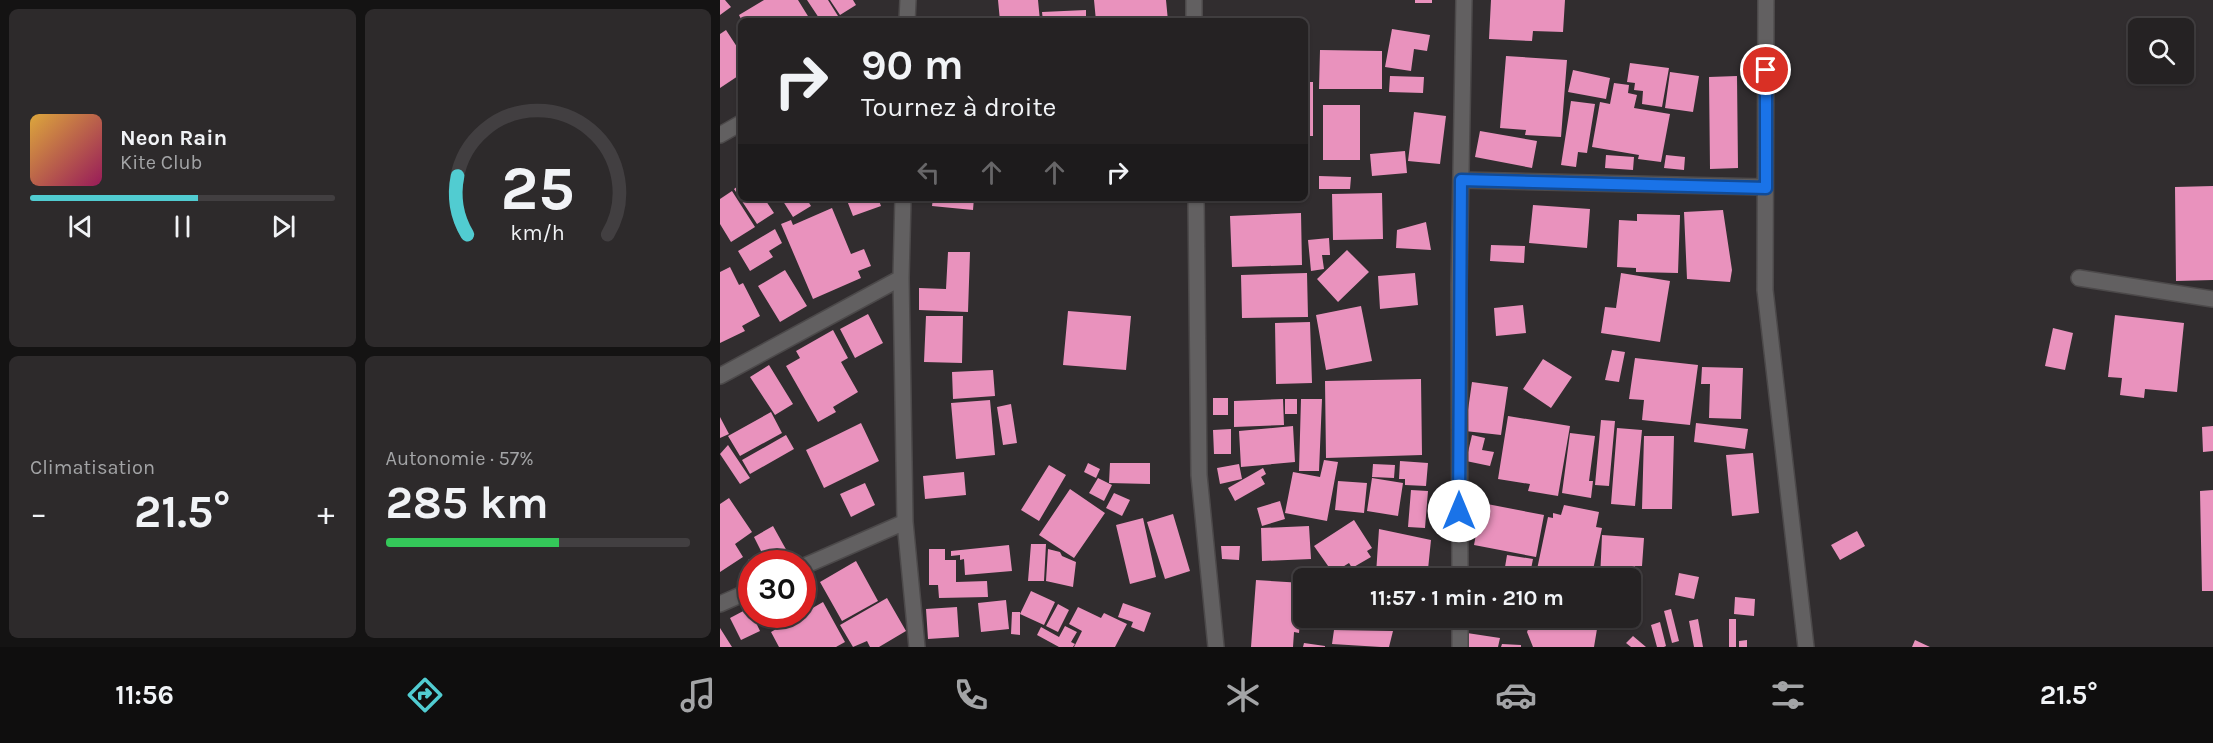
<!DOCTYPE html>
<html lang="fr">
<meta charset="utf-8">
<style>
:root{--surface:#252223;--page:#2d2a2b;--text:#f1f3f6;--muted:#a3a4a6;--line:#423f41;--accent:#51ccd1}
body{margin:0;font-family:Karla,sans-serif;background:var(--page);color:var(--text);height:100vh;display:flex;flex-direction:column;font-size:22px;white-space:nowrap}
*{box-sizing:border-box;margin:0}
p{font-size:20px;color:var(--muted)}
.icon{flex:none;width:33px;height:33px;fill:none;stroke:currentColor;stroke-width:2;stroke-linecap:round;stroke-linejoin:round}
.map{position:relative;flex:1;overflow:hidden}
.details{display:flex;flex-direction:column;gap:9px;padding:9px;background:#141313;width:720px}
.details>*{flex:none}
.guide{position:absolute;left:18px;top:18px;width:570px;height:183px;border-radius:9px;box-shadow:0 2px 4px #0004,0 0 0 2px var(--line);background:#252223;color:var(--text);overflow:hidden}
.tools{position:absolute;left:1408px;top:18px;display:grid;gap:12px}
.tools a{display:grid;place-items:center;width:66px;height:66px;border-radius:9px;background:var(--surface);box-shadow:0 2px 4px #0004,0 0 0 2px var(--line);font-size:30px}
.speed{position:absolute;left:18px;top:550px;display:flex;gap:12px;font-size:30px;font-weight:700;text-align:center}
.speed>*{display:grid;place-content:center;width:78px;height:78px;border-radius:50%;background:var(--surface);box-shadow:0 2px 4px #0004,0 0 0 2px var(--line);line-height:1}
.speed .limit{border:9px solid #d22;background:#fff;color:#111}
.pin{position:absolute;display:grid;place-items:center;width:51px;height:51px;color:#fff;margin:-26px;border:3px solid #fff;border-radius:50%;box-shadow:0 2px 6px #0007}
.me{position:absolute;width:66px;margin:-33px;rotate:0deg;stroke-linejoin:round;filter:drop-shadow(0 0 4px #0008)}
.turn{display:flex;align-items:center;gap:21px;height:126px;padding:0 24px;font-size:27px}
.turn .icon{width:78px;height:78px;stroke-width:2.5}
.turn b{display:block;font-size:42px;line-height:51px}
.lanes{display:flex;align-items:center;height:57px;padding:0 24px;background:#0003;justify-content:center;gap:30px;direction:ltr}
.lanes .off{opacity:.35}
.big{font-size:45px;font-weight:700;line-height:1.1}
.details .card{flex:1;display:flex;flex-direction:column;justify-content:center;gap:9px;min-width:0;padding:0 21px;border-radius:9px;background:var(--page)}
.details .dial{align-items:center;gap:0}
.dial svg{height:156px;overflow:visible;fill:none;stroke:var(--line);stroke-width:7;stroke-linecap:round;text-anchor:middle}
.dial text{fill:var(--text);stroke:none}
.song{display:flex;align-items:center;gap:18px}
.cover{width:72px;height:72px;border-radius:9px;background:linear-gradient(135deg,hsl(40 70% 55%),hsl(330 70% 35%))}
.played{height:6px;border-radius:3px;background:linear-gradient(90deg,var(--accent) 55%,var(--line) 55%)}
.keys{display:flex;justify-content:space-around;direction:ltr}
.heat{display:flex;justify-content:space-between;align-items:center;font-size:33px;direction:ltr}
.charge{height:9px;border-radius:4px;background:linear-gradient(90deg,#34c759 57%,var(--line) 0)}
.details .tiles{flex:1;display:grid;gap:9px;grid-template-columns:repeat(2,1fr)}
.trip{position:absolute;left:573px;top:568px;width:348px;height:60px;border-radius:9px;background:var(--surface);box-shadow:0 2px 4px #0004,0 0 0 2px var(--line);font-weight:700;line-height:60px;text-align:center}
.menu{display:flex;height:96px;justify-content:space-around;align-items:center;background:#0f0e0e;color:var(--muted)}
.menu .icon{width:42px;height:42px}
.menu .on{color:var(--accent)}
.menu b{font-size:27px;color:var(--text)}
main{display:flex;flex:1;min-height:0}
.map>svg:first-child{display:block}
.building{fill:#e992bd}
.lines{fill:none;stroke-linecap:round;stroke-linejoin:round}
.minor-casing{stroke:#4c494a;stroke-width:18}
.minor{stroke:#626061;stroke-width:15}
.route-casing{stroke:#114b97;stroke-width:15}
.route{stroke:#1a73e8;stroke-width:10}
</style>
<main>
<section class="details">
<div class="tiles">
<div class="card">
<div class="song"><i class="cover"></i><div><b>Neon Rain</b><p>Kite Club</p></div></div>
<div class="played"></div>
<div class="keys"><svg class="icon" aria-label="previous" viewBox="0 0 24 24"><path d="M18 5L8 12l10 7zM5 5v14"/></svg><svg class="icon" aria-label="pause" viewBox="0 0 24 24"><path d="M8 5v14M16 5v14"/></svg><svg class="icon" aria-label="next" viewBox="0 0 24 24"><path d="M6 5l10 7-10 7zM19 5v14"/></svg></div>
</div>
<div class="card dial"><svg viewBox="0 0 100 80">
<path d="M14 69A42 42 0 1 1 86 69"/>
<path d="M14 69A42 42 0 0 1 9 39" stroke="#51ccd1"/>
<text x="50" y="56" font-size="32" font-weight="700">25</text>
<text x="50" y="72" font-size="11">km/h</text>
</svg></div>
<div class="card"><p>Climatisation</p>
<div class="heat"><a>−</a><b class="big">21.5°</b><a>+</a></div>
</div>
<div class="card"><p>Autonomie · 57%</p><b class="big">285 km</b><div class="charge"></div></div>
</div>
</section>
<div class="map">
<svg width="1493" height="647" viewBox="0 0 1493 647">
<rect width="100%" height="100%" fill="#312d2f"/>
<path class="building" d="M0,0H5L11,7L0,15Z
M44,0H78L91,21H22L19,15Z
M87,0H108L118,16L110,21H101Z
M110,0H133L136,5L120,15Z
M278,0H318L320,21H280Z
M374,0H446L448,21H376Z
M695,0H712V3H695Z
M771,0H845L843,32L813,31L812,41L769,39Z
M366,10V21H323L322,12Z
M672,29L710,35L707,51L694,49L691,71L665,67Z
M6,30L21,53V74L0,88V34Z
M600,50L662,51V89H599Z
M786,56L847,60L841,137L805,135L806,130L780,128Z
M910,63L949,68L942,107L922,104L923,91L914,90L915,83L907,82Z
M853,70L890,78L886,99L848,92Z
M950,72L979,76L973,112L945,108Z
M670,76L704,77L703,93L669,92Z
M1017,76L1018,168L990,169L989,77Z
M585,82H593V136H585Z
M894,83L909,85L908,93L917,95L914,108L950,114L941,162L918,159L919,155L872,147L880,102L890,104Z
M851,101L875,104L867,153L858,152L856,167L841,165Z
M603,105H640V160H603Z
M694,112L726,116L720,164L688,161Z
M760,131L817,141L812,168L755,157Z
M685,151L687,173L652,176L650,154Z
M886,155L914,157L913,170L885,168Z
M946,155L965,157L964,170L944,168Z
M599,176L631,177L630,189H599Z
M21,184V198H44L54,213L37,224L14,189Z
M1493,186V280L1456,281L1455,187Z
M12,191L35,227L11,242L0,224V199Z
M662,193L663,239L613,240L612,194Z
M61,198H86L91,206L73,217Z
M126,198H158L161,206L133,216Z
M213,198H254L253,210L212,206Z
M813,205L870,209L867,248L809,243Z
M112,208L131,254L144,249L151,266L138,271L141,278L93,299L61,224L71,220L73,225Z
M1003,210L1012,270L1010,282L967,279L964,212Z
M581,213L582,265L512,267L510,216Z
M917,214L960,215L958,273L916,272V268L897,267L899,220L917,221Z
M706,222L711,250L676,248L677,230Z
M55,229L62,243L49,251L53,257L30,271L18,251Z
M609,238L610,255H602L604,269L591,271L588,240Z
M771,245L805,246L804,263L770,261Z
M627,250L649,272L618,302L597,279Z
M228,252H250L248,312L199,310V288L226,289Z
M10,267L19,285L23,283L40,316L22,326L25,331L0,343V272Z
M65,270L87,306L60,322L38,286Z
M587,273L588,317L522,318L521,275Z
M695,273L698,305L660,309L658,276Z
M901,273L950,281L940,342L881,333L885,307L896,308Z
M803,305L806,333L776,336L774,308Z
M641,306L652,361L606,370L596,315Z
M348,311L411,316L406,370L343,365Z
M148,314L163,343L135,358L120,329Z
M1395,315L1464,323L1457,392L1425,389L1424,398L1400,395L1402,378L1388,377Z
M206,316H243L242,363L204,362Z
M590,322L592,383L556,384L555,323Z
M1333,328L1353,333L1345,370L1325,366Z
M113,330L128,358L121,362L138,392L113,407L116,412L98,422L66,366L80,358L76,351Z
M892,350L905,352L899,382L885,380Z
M915,358L978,365L970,425L922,420L924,400L909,399Z
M823,359L852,377L831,408L803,389Z
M49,365L73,404L55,415L30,377Z
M982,367L1023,368L1021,419L989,418L990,384H981Z
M273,370L275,396L233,399L232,372Z
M701,379L702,455L606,458L605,381Z
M752,382L788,387L781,435L745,431Z
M493,398H508V415H493Z
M563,399L564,425L514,427V401Z
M565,399H577V414H565Z
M581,399H602L599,471H579Z
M270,400L275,455L236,459L231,403Z
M291,404L297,443L283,445L277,407Z
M51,412L62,433L20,456L8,436Z
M788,416L850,426L838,496L808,491L810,484L778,479Z
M0,417L9,434L0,438Z
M881,420L895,421L889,486L875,485Z
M141,423L159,461L104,488L86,450Z
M976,423L1028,429L1025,449L974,442Z
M573,426L575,462L521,467L519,431Z
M1493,426V451L1483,452L1482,427Z
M897,428L922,430L915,506L891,504Z
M511,429V454H494L493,430Z
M850,433L875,436L869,481H873L871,498L842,493Z
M66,435L74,449L30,474L22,460Z
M752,435L765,438L762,450L774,452L770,466L746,461Z
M924,436H954L952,509H922Z
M8,445L30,478L20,484L0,454Z
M1033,453L1039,513L1012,516L1006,455Z
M604,460L618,462L607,521L565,513L573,472L600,477Z
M680,461L708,463L706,486L685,485V479H679Z
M368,463L380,469L376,478L364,472Z
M390,463H430V484L389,483Z
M519,464L522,479L500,484L497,468Z
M653,464L675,465L674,478L652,477Z
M329,465L346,475L319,521L301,510Z
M543,468L546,474L541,477L545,484L515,501L508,488Z
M244,472L246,495L205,499L203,476Z
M378,478L392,485L384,501L369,493Z
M652,478L683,483L678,516L647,511Z
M618,481L647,483L644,513L615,510Z
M145,483L155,505L131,517L120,494Z
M350,489L385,513L354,558L319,535Z
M691,490L708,491L705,528L688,527Z
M1493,490V591H1482L1480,491Z
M394,493L410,500L402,516L386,508Z
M9,498L32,532L15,544L23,557L0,572V504Z
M560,501L565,519L542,526L537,508Z
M762,503L824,515L816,557L754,545Z
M844,505L879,512L876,527L882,528L871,579H815L828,517L833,518V513L841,515Z
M453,514L470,571L445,579L427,522Z
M423,518L436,577L410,584L396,525Z
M634,520L652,548L647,551L651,557L632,568L629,563L613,573L594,546Z
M53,526L68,553L47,564H31L28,560L42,553L34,537Z
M589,526L591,559L542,561L541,528Z
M659,529L711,540L707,579L656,574Z
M1137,531L1145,546L1120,560L1111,545Z
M882,535L924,538L922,566H915L913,596H910V579H880Z
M311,544H326L324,581H308Z
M289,545L292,571L245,575L244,559L240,560V555L231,556V551Z
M501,546H520L519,560L502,559Z
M209,549H225V560H236V582L267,581L268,597L219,598L218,585H209Z
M328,549L340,552L342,556L356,562L353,587L326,581Z
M787,555L813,559L809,579H783Z
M136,561L158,601L122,621L100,582Z
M752,567L780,570L779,579H751Z
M959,573L979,577L974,599L955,595Z
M536,580L583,583L579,633L574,632L573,647H531Z
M311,591L335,602L324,625L300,614Z
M1015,597L1035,599L1034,616L1014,614Z
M167,598L186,631L159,647H150L147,641L133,647L120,625Z
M286,600L289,629L261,632L258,603Z
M103,602L125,642L116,647H59L51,632Z
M403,603L431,613L424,632L411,627L413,622L398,617Z
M338,604L349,610L338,632L326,626Z
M237,607L239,637L208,639L206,609Z
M358,607L381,618L384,613L407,624L395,647H354L362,631L349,624Z
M29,608L40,631L21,640L10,618Z
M951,609L959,641L952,643L944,611Z
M292,612H300V635L291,634Z
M816,618H874V622L878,623L874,647H813L807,632L811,622Z
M978,619L983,647H974L969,621Z
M1009,619H1016V647H1009Z
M940,622L946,646L944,647H937L931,625Z
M345,626L357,632L351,642L355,644L353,647H339L317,635L321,627L339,637Z
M0,628L12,647H0Z
M614,630L673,631L669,647H661L612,644Z
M747,633L780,638L778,647H744Z
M913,636L926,647H911L906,643Z
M1027,640V647H1019V641Z
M1195,640L1210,647H1192Z
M584,643L605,646V647H583Z
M782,644L801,645V647H781Z"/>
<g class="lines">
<defs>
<path id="minor" d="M474,0V21
M1046,0L1045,290L1086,647
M187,21L188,0
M0,135L21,123
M741,180L1045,187
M183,198L181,278L185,522L197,647
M476,198L479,475L496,647
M1359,278L1493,299
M0,376L181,278
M82,567L185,522
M740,579L739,285L744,0
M0,604L32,590
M740,618V647"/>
</defs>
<use href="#minor" class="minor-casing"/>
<use href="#minor" class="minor"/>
</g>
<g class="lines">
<defs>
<path id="route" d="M739,511L741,180L1046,188V70"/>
</defs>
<use href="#route" class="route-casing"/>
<use href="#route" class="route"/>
</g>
</svg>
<div class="tools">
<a><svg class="icon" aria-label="search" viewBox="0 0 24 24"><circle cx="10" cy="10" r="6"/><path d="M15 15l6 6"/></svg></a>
</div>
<div class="speed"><div class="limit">30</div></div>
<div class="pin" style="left:1046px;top:70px;background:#d93025"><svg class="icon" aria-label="arrive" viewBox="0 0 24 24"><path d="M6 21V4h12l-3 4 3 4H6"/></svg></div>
<svg class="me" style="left:739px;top:511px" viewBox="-20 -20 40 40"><circle r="19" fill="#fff"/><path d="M0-13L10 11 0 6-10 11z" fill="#1a73e8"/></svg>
<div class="trip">11:57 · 1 min · 210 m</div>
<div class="guide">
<div class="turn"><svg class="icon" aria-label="right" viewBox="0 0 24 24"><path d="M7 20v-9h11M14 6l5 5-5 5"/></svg><div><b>90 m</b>Tournez à droite</div></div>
<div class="lanes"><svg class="icon off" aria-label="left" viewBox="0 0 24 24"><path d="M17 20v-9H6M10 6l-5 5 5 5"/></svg><svg class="icon off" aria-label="ahead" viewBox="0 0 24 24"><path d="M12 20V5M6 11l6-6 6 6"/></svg><svg class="icon off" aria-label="ahead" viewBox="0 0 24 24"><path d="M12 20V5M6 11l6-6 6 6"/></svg><svg class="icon" aria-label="right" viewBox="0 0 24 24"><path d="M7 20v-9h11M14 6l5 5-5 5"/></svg></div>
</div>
</div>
</main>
<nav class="menu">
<b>11:56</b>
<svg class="icon on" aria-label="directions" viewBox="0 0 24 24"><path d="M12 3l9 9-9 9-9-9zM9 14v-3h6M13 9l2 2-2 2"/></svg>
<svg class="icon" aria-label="music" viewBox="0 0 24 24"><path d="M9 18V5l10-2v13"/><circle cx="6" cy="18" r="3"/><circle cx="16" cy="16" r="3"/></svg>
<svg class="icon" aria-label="phone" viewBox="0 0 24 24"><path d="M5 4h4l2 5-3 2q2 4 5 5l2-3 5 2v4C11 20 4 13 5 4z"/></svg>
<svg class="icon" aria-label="climate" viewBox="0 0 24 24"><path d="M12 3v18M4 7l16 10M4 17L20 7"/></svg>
<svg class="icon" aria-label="car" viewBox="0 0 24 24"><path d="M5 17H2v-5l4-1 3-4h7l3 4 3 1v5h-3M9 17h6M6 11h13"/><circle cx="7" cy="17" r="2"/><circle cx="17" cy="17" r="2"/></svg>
<svg class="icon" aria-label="filters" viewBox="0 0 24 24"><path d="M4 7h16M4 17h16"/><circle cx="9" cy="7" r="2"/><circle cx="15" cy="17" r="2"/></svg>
<b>21.5°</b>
</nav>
